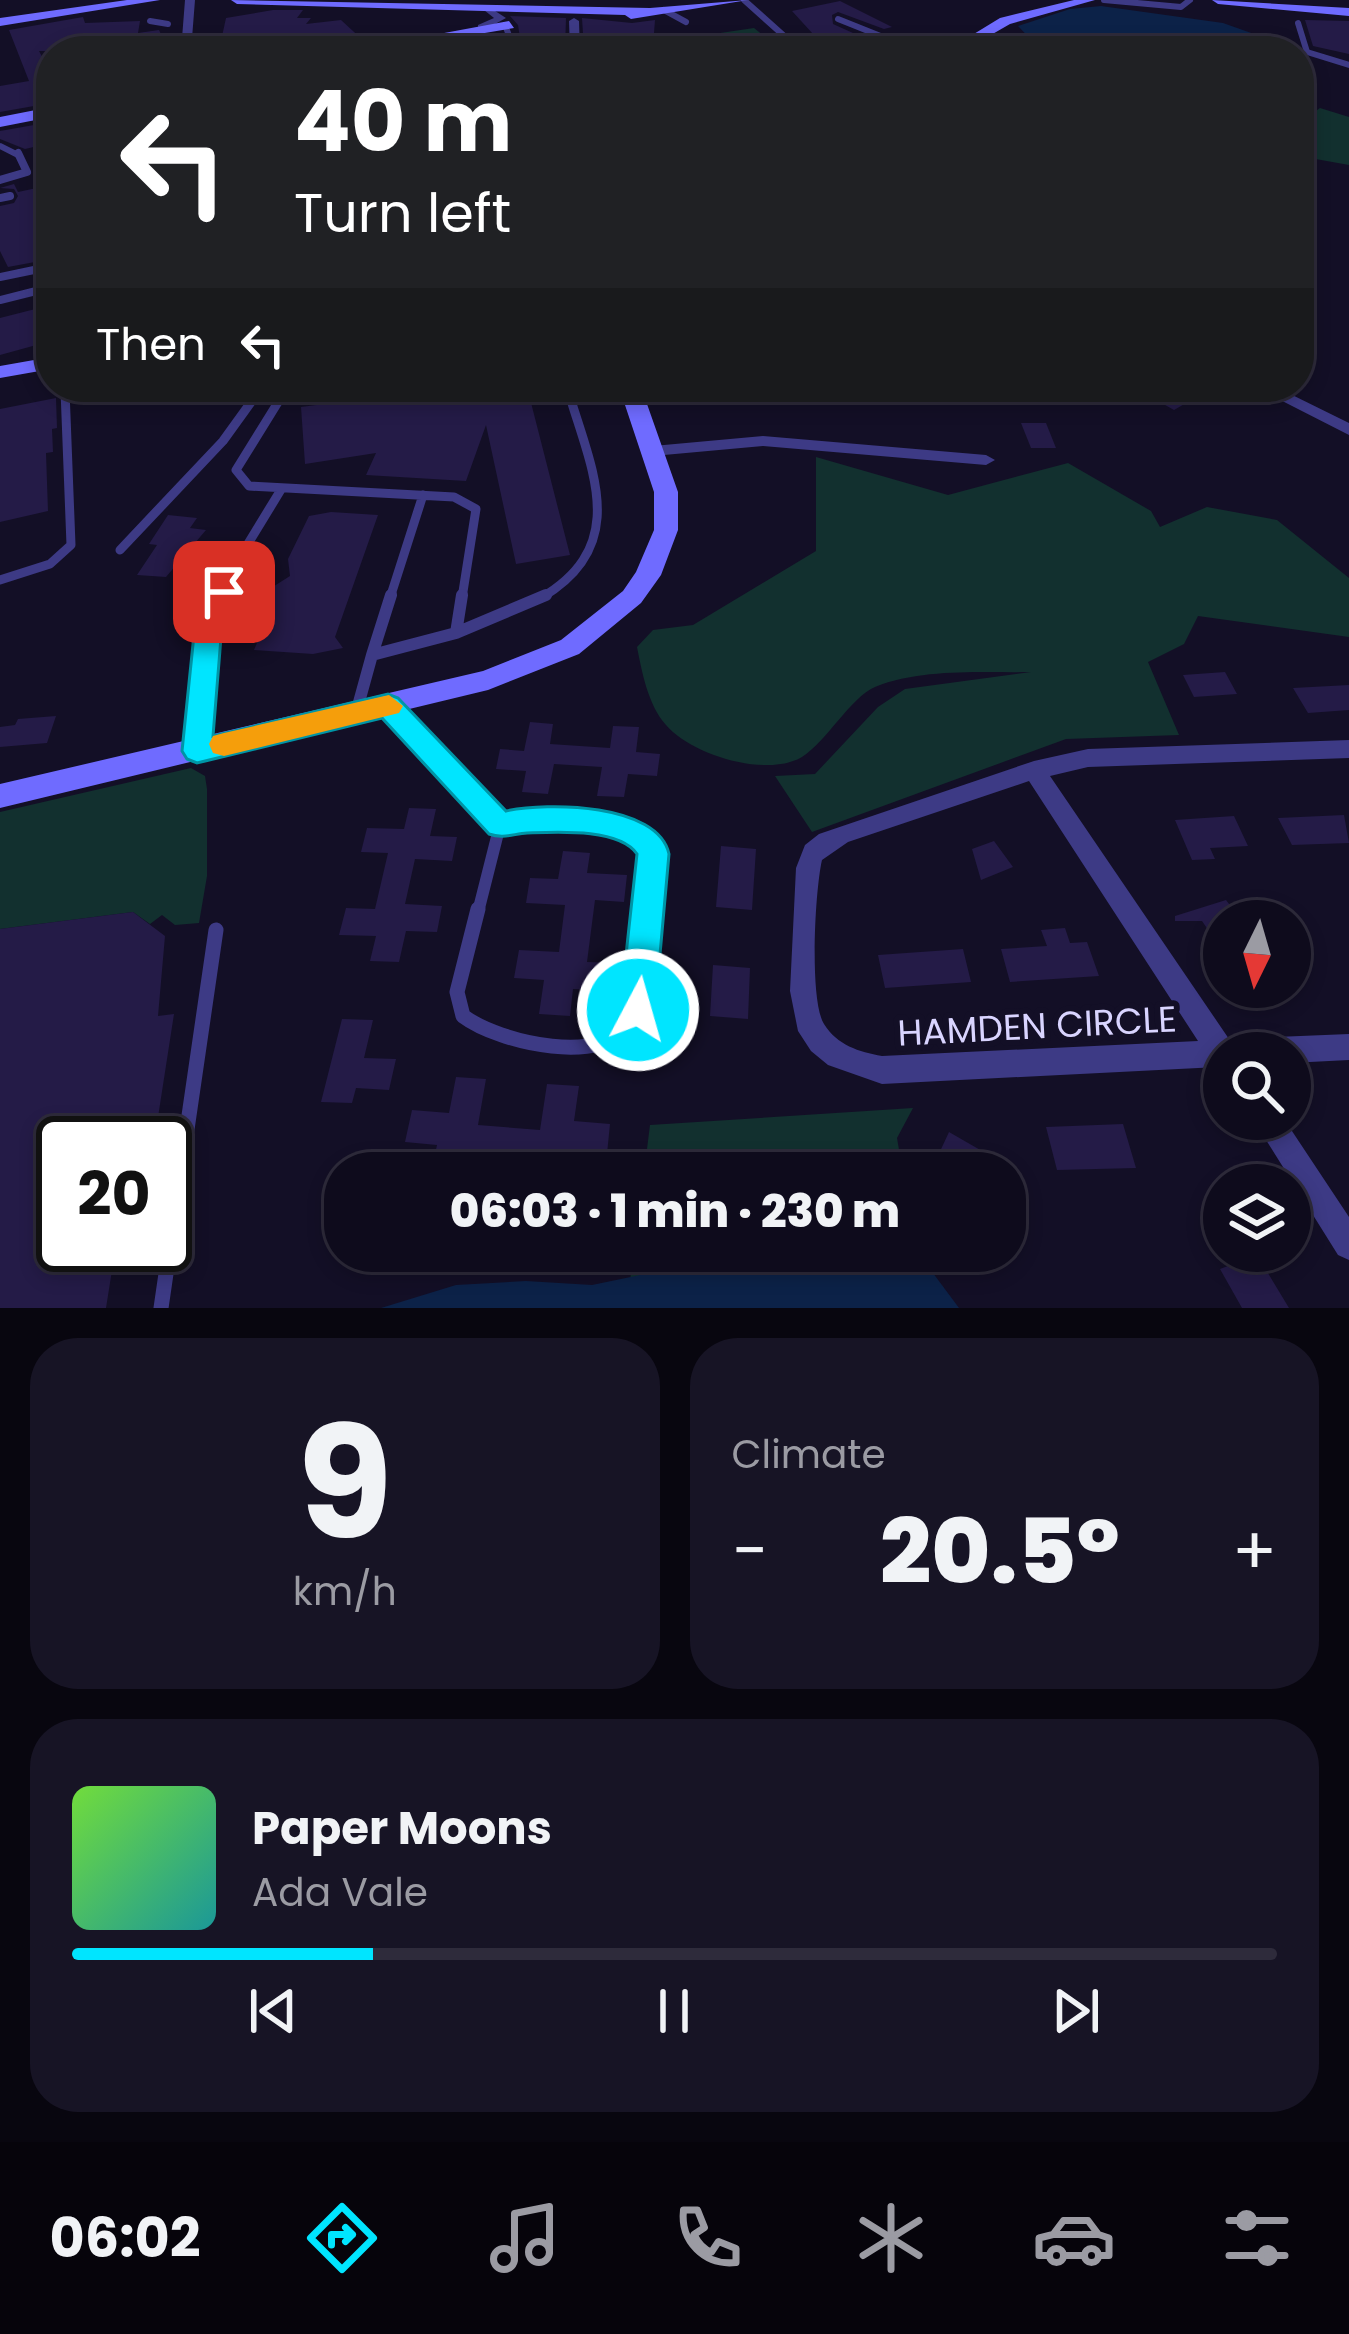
<!DOCTYPE html>
<meta charset="utf-8">
<style>
:root{--surface:#0e0b1c;--page:#171425;--text:#f1f3f6;--muted:#9b9ba3;--line:#2e2b3b;--accent:#00e5ff}
body{margin:0;font-family:Poppins,sans-serif;background:var(--page);color:var(--text);height:100vh;display:flex;flex-direction:column;font-size:45px;white-space:nowrap}
*{box-sizing:border-box;margin:0}
p{font-size:39px;color:var(--muted)}
.icon{flex:none;width:66px;height:66px;fill:none;stroke:currentColor;stroke-width:2;stroke-linecap:round;stroke-linejoin:round}
.map{position:relative;height:1308px;overflow:hidden}
.side{display:flex;flex-direction:column;gap:30px;padding:30px;background:#08060f;flex:1}
.side>*{flex:none}
.hud{position:absolute;left:36px;top:36px;width:1278px;height:366px;border-radius:48px;box-shadow:0 6px 18px #0003,0 0 0 3px var(--line);background:#202124;color:#fff;overflow:hidden}
.needle{width:78px;rotate:185deg}
.fabs{position:absolute;left:1203px;top:900px;display:grid;gap:24px}
.fabs a{display:grid;place-items:center;width:108px;height:108px;border-radius:50%;background:var(--surface);box-shadow:0 6px 18px #0003,0 0 0 3px var(--line);font-size:60px}
.speed{position:absolute;left:36px;top:1116px;display:flex;gap:24px;font-size:60px;font-weight:700;text-align:center}
.speed>*{display:grid;place-content:center;width:156px;height:156px;border-radius:50%;background:var(--surface);box-shadow:0 6px 18px #0003,0 0 0 3px var(--line);line-height:1}
.speed .limit{border:6px solid #111;border-radius:18px;background:#fff;color:#111}
.pin{position:absolute;display:grid;place-items:center;width:102px;height:102px;color:#fff;margin:-51px;border-radius:24px;box-shadow:0 6px 18px #0006}
.me{position:absolute;width:132px;margin:-66px;rotate:6deg;stroke-linejoin:round;filter:drop-shadow(0 0 9px #0008)}
.turn{display:flex;align-items:center;gap:42px;height:252px;padding:0 60px;font-size:54px}
.turn .icon{width:156px;height:156px;stroke-width:2.5}
.turn b{display:block;font-size:84px;line-height:102px}
.then{display:flex;align-items:center;height:114px;padding:0 60px;background:#0003;gap:24px;font-size:45px}
.big{font-size:90px;font-weight:800;line-height:1.1}
.side .card{flex:1;display:flex;flex-direction:column;justify-content:center;gap:18px;min-width:0;padding:0 42px;border-radius:48px;background:var(--page)}
.side .dial{align-items:center;gap:0}
.dial b{font-size:156px;line-height:1}
.song{display:flex;align-items:center;gap:36px}
.cover{width:144px;height:144px;border-radius:18px;background:linear-gradient(135deg,hsl(100 70% 55%),hsl(180 70% 35%))}
.played{height:12px;border-radius:6px;background:linear-gradient(90deg,var(--accent) 25%,var(--line) 25%)}
.keys{display:flex;justify-content:space-around;direction:ltr}
.heat{display:flex;justify-content:space-between;align-items:center;font-size:66px;direction:ltr}
.side .tiles{flex:1;display:grid;gap:30px;grid-template-columns:1fr 1fr}
.card:last-child{grid-column:span 2}
.trip{position:absolute;left:324px;top:1152px;width:702px;height:120px;border-radius:48px;background:var(--surface);box-shadow:0 6px 18px #0003,0 0 0 3px var(--line);font-weight:800;line-height:120px;text-align:center}
.tab-bar{display:flex;height:192px;justify-content:space-around;align-items:center;background:#06040b;color:var(--muted)}
.tab-bar .icon{width:84px;height:84px}
.tab-bar .on{color:var(--accent)}
.tab-bar b{font-size:54px;color:var(--text)}
.map>svg:first-child{display:block}
.green{fill:#12302f}
.water{fill:#0c2248}
.building{fill:#241b47}
.lines{fill:none;stroke-linecap:round;stroke-linejoin:round}
.lane-far4{stroke:#3d3a85;stroke-width:6}
.lane-far3{stroke:#3d3a85;stroke-width:8}
.lane-far2{stroke:#3d3a85;stroke-width:9}
.lane-far1{stroke:#3d3a85;stroke-width:12}
.lane{stroke:#3d3a85;stroke-width:15}
.street{fill:#3d3a85;fill-rule:evenodd}
.secondary{fill:#6f6bff;fill-rule:evenodd}
.route{fill:#00e5ff;stroke:#0095a6;stroke-width:3}
.slow{fill:#f59e0b}
.labels{text-anchor:middle;dominant-baseline:central;stroke-width:12;stroke-linejoin:round;paint-order:stroke}
.near-street-label{font-size:36px;fill:#d9d4ff;stroke:#130f26}
</style>
<div class="map">
<svg width="1349" height="1308" viewBox="0 0 1349 1308">
<rect width="100%" height="100%" fill="#130f26"/>
<path class="green" d="M754,28L778,47L771,51H712L700,36Z
M1320,108L1349,117V165L1299,156V123Z
M816,457L948,495L1068,463L1151,511L1160,527L1207,507L1277,520L1349,578V637L1198,616L1184,644L1148,662L1179,735L1066,739L812,832L775,776L815,774L878,707L905,689L1031,672C983,673 922,668 875,687C851,697 827,741 802,757C766,778 692,755 666,725C648,705 642,672 637,647L653,630L693,625L816,551Z
M191,768L205,776L207,789V876L199,923L175,925L162,915L150,924L133,912L0,929V812Z
M913,1108L897,1138L903,1173H644L650,1125Z
M634,1251H724L628,1295Z"/>
<path class="water" d="M1101,6L1223,23L1254,34L1276,51H1042L1018,26L1070,9Z
M756,1251H902L930,1269L959,1308H381L456,1285L526,1281L592,1285Z"/>
<path class="building" d="M840,1L892,27L884,29L838,12L832,15L833,24L893,51H875L813,34L792,11Z
M273,10H303L297,18H311L306,24L341,20L366,43L343,51H259L254,39L221,41L226,18Z
M510,16L566,18L565,49L522,51L518,25Z
M83,17L85,23L140,21L138,33L159,30L169,51H39L51,74V103L0,112V86L29,81L9,30Z
M582,18L632,23L655,20L654,33L623,34L624,47L584,49Z
M1305,20L1349,21V54L1313,46Z
M51,122V143L25,149L0,139V131Z
M14,184L18,192L51,185V259L8,267L0,251V206L14,203L18,196L14,189L0,188Z
M51,305V341L0,355V318Z
M454,387H527L570,555L516,564L486,425L466,481L366,475L376,453L305,464L301,407Z
M1169,387H1214L1174,410L1151,397Z
M56,398L57,428L52,429L53,452L46,453L48,511L0,522V409Z
M1021,423H1046L1056,448H1031Z
M331,512L378,515L335,637L343,648L313,654L254,650L275,600H252L290,576L288,559L309,516Z
M168,515L197,518L190,528L206,530L166,577L137,575L157,545L149,544Z
M1225,672L1237,694L1194,697L1183,675Z
M1349,685V710L1308,713L1293,688Z
M56,716L47,743L0,747V727L15,725L18,719Z
M530,722L553,724L550,744L610,748L613,726L639,727L636,752L660,754L657,776L628,774L624,797L597,796L602,767L554,764L548,794L522,792L526,771L496,769L500,749L524,751Z
M409,808L436,809L430,836L457,837L452,861L415,859L405,904L442,906L437,932L406,931L399,962L370,961L376,936L339,935L346,908L375,909L388,853L361,852L367,828L404,829Z
M1344,815L1349,843L1292,845L1278,818Z
M1234,816L1248,846L1210,848L1215,859L1192,860L1175,820Z
M994,841L1013,867L981,880L972,849Z
M721,846L756,849L752,910L716,907Z
M563,851L590,853L587,873L627,875L624,902L595,900L587,962L619,963L616,991L573,989L570,1016L539,1014L544,980L514,978L519,950L559,952L565,905L526,903L530,878L558,879Z
M1226,900L1242,921H1224V953L1202,921H1175V916Z
M133,912L165,936L158,1016L174,1014L154,1143H63V1245H116L106,1308H0V929Z
M1065,928L1070,943L1087,942L1099,976L1010,982L1001,949L1047,946L1041,930Z
M963,949L971,982L885,988L878,955Z
M713,965L750,968L748,1019L710,1016Z
M342,1019L373,1020L364,1058L396,1059L389,1090L356,1088L352,1103L321,1102Z
M456,1077L486,1079L478,1125L540,1130L547,1084L579,1086L574,1121L610,1124L607,1154L580,1153L578,1173H542L543,1165L467,1158L464,1173H431L437,1145L405,1142L412,1110L449,1113Z
M1123,1124L1136,1168L1057,1170L1046,1127Z
M949,1132L1020,1173H930Z
M1257,1255L1289,1308H1242L1220,1269Z"/>
<g class="lines">
<path class="lane-far4" d="M744,0L801,51
M1104,0L1181,7L1190,0
M664,10L686,22
M838,19L918,51
M150,21L168,24
M1298,23L1307,52L1349,65
M505,25L515,51
M700,43L698,48L706,51
M203,51L235,46L237,51
M0,146L20,156"/>
<path class="lane-far3" d="M0,180L27,172L18,153
M0,198L10,196
M0,277L34,270
M0,300L48,288"/>
<path class="lane-far2" d="M345,387L280,399L236,470L249,486L454,497L476,509L462,598
M120,550L223,441L262,387
M0,580L50,564L71,545L65,390
M221,598L238,560L282,488
M390,598L423,495
M541,598C633,544 590,467 567,387"/>
<path class="lane-far1" d="M456,633L546,595
M372,655L391,595
M388,705L500,825
M356,713L372,655L456,633L462,595
M198,747L209,625L222,595
M500,825C552,816 608,813 652,846L646,912
M478,912L500,825"/>
<path class="lane" d="M478,909L457,992L463,1016C499,1043 607,1068 634,1020C649,991 644,941 647,909
M161,1308L216,930"/>
<path class="street" d="M185,0H195L191,51H181Z
M489,7L506,18L486,29H478V25L494,18L484,10Z
M574,18L579,21L580,51H570L569,21Z
M1255,387H1276L1349,423V435Z
M763,436L986,455L995,460L986,465L763,446L653,456L644,451L653,446Z
M1349,740V758L1088,767L1050,776L1229,1039L1349,1034V1060L1290,1063V1053H1224V1070L1218,1067L882,1084L828,1065L811,1051L798,1031L790,991L796,868L805,845L819,834L1034,761L1088,749ZM1029,781L1198,1041L882,1056C859,1052 837,1045 824,1024C809,1000 815,890 822,860L848,842Z
M1253,1119H1284L1349,1217V1260L1338,1255Z"/>
<path class="secondary" d="M127,0H160L0,26V18Z
M231,0L650,8L748,0L631,19L625,15L237,4Z
M1074,0H1095L1010,24L963,51H946L1000,18Z
M1212,0L1349,8V16L1218,4Z
M509,21L514,28L378,51H347Z
M51,107V117L0,127V117Z
M51,357V369L0,378V366Z
M619,387H641L678,492V530L661,575L641,603L579,654L488,690L0,808V784L483,671L561,640L623,591L636,572L654,530V492Z"/>
</g>
<path class="route" d="M224,583L236,592L222,625L213,736L388,694L398,698L506,811C547,802 658,803 669,854L655,1010L650,1022L638,1027L625,1022L620,1010L637,854C619,828 557,832 527,833C513,834 503,839 489,834L382,718L197,763L187,759L182,751L195,625L214,586Z"/>
<path class="slow" d="M389,695L403,706L399,713L224,756L213,753L209,744L213,736L224,733Z"/>
<g class="labels">
<g class="near-street-label">
<text transform="translate(1037 1026) rotate(-3)">HAMDEN CIRCLE</text>
</g>
</g>
</svg>
<div class="fabs">
<a><svg class="needle" viewBox="-14 -14 28 28"><path d="M0-13l5 13h-10z" fill="#e53935"/><path d="M0 13l5-13h-10z" fill="#9b9ba3"/></svg></a>
<a><svg class="icon" aria-label="search" viewBox="0 0 24 24"><circle cx="10" cy="10" r="6"/><path d="M15 15l6 6"/></svg></a>
<a><svg class="icon" aria-label="layers" viewBox="0 0 24 24"><path d="M12 4l9 5-9 5-9-5zM3 14l9 5 9-5"/></svg></a>
</div>
<div class="speed"><div class="limit">20</div></div>
<div class="pin" style="left:224px;top:592px;background:#d93025"><svg class="icon" aria-label="arrive" viewBox="0 0 24 24"><path d="M6 21V4h12l-3 4 3 4H6"/></svg></div>
<svg class="me" style="left:638px;top:1010px" viewBox="-20 -20 40 40"><circle r="17" fill="#00e5ff" stroke="#fff" stroke-width="3"/><path d="M0-11L8 9 0 5-8 9z" fill="#fff"/></svg>
<div class="trip">06:03 · 1 min · 230 m</div>
<div class="hud">
<div class="turn"><svg class="icon" aria-label="left" viewBox="0 0 24 24"><path d="M17 20v-9H6M10 6l-5 5 5 5"/></svg><div><b>40 m</b>Turn left</div></div>
<div class="then">Then<svg class="icon" aria-label="left" viewBox="0 0 24 24"><path d="M17 20v-9H6M10 6l-5 5 5 5"/></svg></div>
</div>
</div>
<section class="side">
<div class="tiles">
<div class="card dial"><b>9</b><p>km/h</p></div>
<div class="card"><p>Climate</p>
<div class="heat"><a>−</a><b class="big">20.5°</b><a>+</a></div>
</div>
<div class="card">
<div class="song"><i class="cover"></i><div><b>Paper Moons</b><p>Ada Vale</p></div></div>
<div class="played"></div>
<div class="keys"><svg class="icon" aria-label="previous" viewBox="0 0 24 24"><path d="M18 5L8 12l10 7zM5 5v14"/></svg><svg class="icon" aria-label="pause" viewBox="0 0 24 24"><path d="M8 5v14M16 5v14"/></svg><svg class="icon" aria-label="next" viewBox="0 0 24 24"><path d="M6 5l10 7-10 7zM19 5v14"/></svg></div>
</div>
</div>
</section>
<nav class="tab-bar">
<b>06:02</b>
<svg class="icon on" aria-label="directions" viewBox="0 0 24 24"><path d="M12 3l9 9-9 9-9-9zM9 14v-3h6M13 9l2 2-2 2"/></svg>
<svg class="icon" aria-label="music" viewBox="0 0 24 24"><path d="M9 18V5l10-2v13"/><circle cx="6" cy="18" r="3"/><circle cx="16" cy="16" r="3"/></svg>
<svg class="icon" aria-label="phone" viewBox="0 0 24 24"><path d="M5 4h4l2 5-3 2q2 4 5 5l2-3 5 2v4C11 20 4 13 5 4z"/></svg>
<svg class="icon" aria-label="climate" viewBox="0 0 24 24"><path d="M12 3v18M4 7l16 10M4 17L20 7"/></svg>
<svg class="icon" aria-label="car" viewBox="0 0 24 24"><path d="M5 17H2v-5l4-1 3-4h7l3 4 3 1v5h-3M9 17h6M6 11h13"/><circle cx="7" cy="17" r="2"/><circle cx="17" cy="17" r="2"/></svg>
<svg class="icon" aria-label="filters" viewBox="0 0 24 24"><path d="M4 7h16M4 17h16"/><circle cx="9" cy="7" r="2"/><circle cx="15" cy="17" r="2"/></svg>
</nav>
